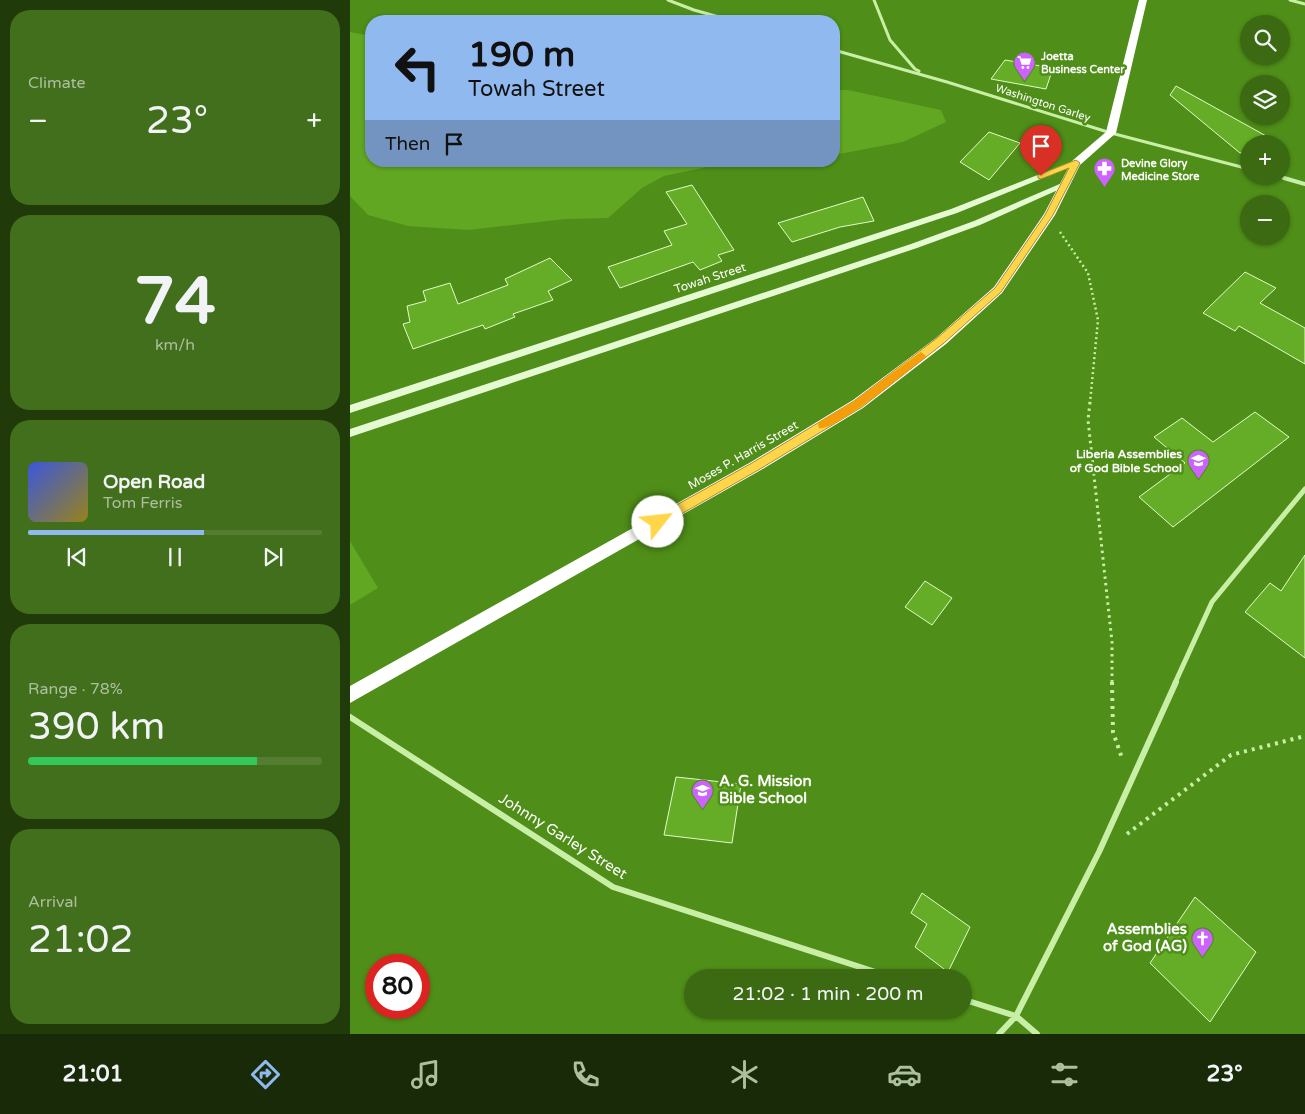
<!DOCTYPE html>
<meta charset="utf-8">
<style>
:root{--surface:#3b6a12;--page:#426f1b;--text:#f1f3f6;--muted:#acbf9f;--line:#547d32;--accent:#90b9f0}
body{margin:0;font-family:"Varela Round",sans-serif;background:var(--page);color:var(--text);height:100vh;display:flex;flex-direction:column;font-size:19px;white-space:nowrap}
*{box-sizing:border-box;margin:0}
p{font-size:16px;color:var(--muted)}
.icon{flex:none;width:28px;height:28px;fill:none;stroke:currentColor;stroke-width:2;stroke-linecap:round;stroke-linejoin:round}
.map{position:relative;flex:1;overflow:hidden}
.panel{display:flex;flex-direction:column;gap:10px;padding:10px;background:#203a0a;width:350px}
.panel>*{flex:none}
.top-card{position:absolute;left:15px;top:15px;width:475px;height:152px;border-radius:20px;box-shadow:0 1px 4px #0004;background:#90b9f0;color:#111;overflow:hidden}
.tools{position:absolute;left:890px;top:15px;display:grid;gap:10px}
.tools a{display:grid;place-items:center;width:50px;height:50px;border-radius:50%;background:var(--surface);box-shadow:0 1px 4px #0004;font-size:25px}
.speed{position:absolute;left:15px;top:954px;display:flex;gap:10px;font-size:25px;font-weight:700;text-align:center}
.speed>*{display:grid;place-content:center;width:65px;height:65px;border-radius:50%;background:var(--surface);box-shadow:0 1px 4px #0004;line-height:1}
.speed .limit{border:8px solid #d22;background:#fff;color:#111}
.pin{position:absolute;display:grid;place-items:center;width:42px;height:42px;color:#fff;margin:-51px -21px;border-radius:50% 50% 50% 0;rotate:-45deg;box-shadow:0 0 5px #0007}
.pin .icon{rotate:45deg}
.me{position:absolute;width:55px;margin:-28px;rotate:61deg;stroke-linejoin:round;filter:drop-shadow(0 0 4px #0008)}
.turn{display:flex;align-items:center;gap:18px;height:105px;padding:0 20px;font-size:22px}
.turn .icon{width:65px;height:65px;stroke-width:2.5}
.turn b{display:block;font-size:35px;line-height:42px}
.then{display:flex;align-items:center;height:48px;padding:0 20px;background:#0003;gap:10px;font-size:19px}
.big{font-size:38px;font-weight:600;line-height:1.1}
.panel .tile{flex:1;display:flex;flex-direction:column;justify-content:center;gap:8px;min-width:0;padding:0 18px;border-radius:20px;background:var(--page)}
.panel .dial{align-items:center;gap:0}
.dial b{font-size:65px;line-height:1}
.song{display:flex;align-items:center;gap:15px}
.cover{width:60px;height:60px;border-radius:8px;background:linear-gradient(135deg,hsl(230 70% 55%),hsl(50 70% 35%))}
.played{height:5px;border-radius:2px;background:linear-gradient(90deg,var(--accent) 60%,var(--line) 60%)}
.keys{display:flex;justify-content:space-around;direction:ltr}
.heat{display:flex;justify-content:space-between;align-items:center;font-size:28px;direction:ltr}
.charge{height:8px;border-radius:4px;background:linear-gradient(90deg,#34c759 78%,var(--line) 0)}
.trip{position:absolute;left:334px;top:969px;width:288px;height:50px;border-radius:25px;background:var(--surface);box-shadow:0 1px 4px #0004;font-weight:600;line-height:50px;text-align:center}
.dock{display:flex;height:80px;justify-content:space-around;align-items:center;background:#182a07;color:var(--muted)}
.dock .icon{width:35px;height:35px}
.dock .current{color:var(--accent)}
.dock b{font-size:22px;color:var(--text)}
main{display:flex;flex:1;min-height:0}
.map>svg:first-child{display:block}
.green{fill:#61a721}
.building{fill:#66ad27;stroke:#e2fbcb}
.lines{fill:none;stroke-linecap:round;stroke-linejoin:round}
.path-far2{stroke:#c8efa5;stroke-width:2.5;stroke-dasharray:2 3;stroke-linecap:butt}
.path-far1{stroke:#c8efa5;stroke-width:3;stroke-dasharray:2.5 4;stroke-linecap:butt}
.path{stroke:#c8efa5;stroke-width:4;stroke-dasharray:3 5;stroke-linecap:butt}
.street-far3{stroke:#c8efa5;stroke-width:3}
.street-far2{stroke:#c8efa5;stroke-width:4}
.street-far1{stroke:#c8efa5;stroke-width:5}
.street{stroke:#c8efa5;stroke-width:6}
.secondary{fill:#e5fad2;fill-rule:evenodd}
.highway{fill:#fff;fill-rule:evenodd}
.route{fill:#ffd54a;stroke:#a68a30}
.slow{fill:#f59e0b}
.labels{text-anchor:middle;dominant-baseline:central;stroke-width:5;stroke-linejoin:round;paint-order:stroke}
.far-poi-label{font-size:11px;font-weight:bold;fill:#fff;stroke:#4f8e18;text-anchor:start}
.far-street-label{font-size:11px;fill:#fff;stroke:#4f8e18}
.street-label{font-size:12px;fill:#fff;stroke:#4f8e18}
.poi-label{font-size:12px;font-weight:bold;fill:#fff;stroke:#4f8e18;text-anchor:end}
.near-poi-label{font-size:15px;font-weight:bold;fill:#fff;stroke:#4f8e18;text-anchor:start}
.near-street-label{font-size:15px;fill:#fff;stroke:#4f8e18}
</style>
<main>
<section class="panel">
<div class="tile"><p>Climate</p>
<div class="heat"><a>−</a><b class="big">23°</b><a>+</a></div>
</div>
<div class="tile dial"><b>74</b><p>km/h</p></div>
<div class="tile">
<div class="song"><i class="cover"></i><div><b>Open Road</b><p>Tom Ferris</p></div></div>
<div class="played"></div>
<div class="keys"><svg class="icon" aria-label="previous" viewBox="0 0 24 24"><path d="M18 5L8 12l10 7zM5 5v14"/></svg><svg class="icon" aria-label="pause" viewBox="0 0 24 24"><path d="M8 5v14M16 5v14"/></svg><svg class="icon" aria-label="next" viewBox="0 0 24 24"><path d="M6 5l10 7-10 7zM19 5v14"/></svg></div>
</div>
<div class="tile"><p>Range · 78%</p><b class="big">390 km</b><div class="charge"></div></div>
<div class="tile"><p>Arrival</p><b class="big">21:02</b></div>
</section>
<div class="map">
<svg width="955" height="1034" viewBox="0 0 955 1034">
<rect width="100%" height="100%" fill="#4f8e18"/>
<path class="green" d="M0,32L21,36V161H445L425,164H371L314,176L292,188L258,218L216,219L118,230L58,226L18,215L0,196Z
M484,90H498L591,110L596,122L553,142L484,155Z
M0,541L28,588L0,605Z"/>
<path class="building" d="M655,60L703,68L696,89L641,79Z
M826,86L927,142L920,144H899V150L890,153L820,95Z
M639,132L670,143L639,180L610,162Z
M342,185L384,250L368,255L372,261L350,270L343,262L270,288L258,267L322,245L314,231L337,224L316,192Z
M513,197L524,221L490,227L442,242L428,223Z
M200,258L222,280L198,291L203,300L163,314L165,317L135,329L133,325L63,349L53,324L60,322L57,306L76,301L73,291L100,283L108,304L158,285L155,279Z
M895,272L926,288L910,303L955,328V364L889,326L885,331L853,313Z
M905,412L939,437L823,527L789,497L835,463L804,437L832,418L863,442Z
M955,555V658L895,612L920,583L931,591Z
M575,581L602,598L582,625L555,607Z
M326,777L391,784L382,843L314,835Z
M572,893L620,927L598,972L565,947L577,924L561,913Z
M845,897L906,952L860,1022L800,963Z"/>
<g class="lines">
<path class="path-far2" d="M710,232L738,273L748,320L740,403"/>
<path class="path-far1" d="M740,402L738,420L762,642V683"/>
<path class="path" d="M762,682L763,732L772,758
M777,834L881,755L955,736"/>
<path class="street-far3" d="M318,0L344,10L383,21
M524,0L540,40L565,69L569,71
M940,0L955,4
M484,50L597,82L761,133L899,169
M927,176L938,179"/>
<path class="street-far2" d="M934,178L955,184"/>
<path class="street-far1" d="M825,683L862,602L955,489"/>
<path class="street" d="M0,717L263,887L544,978
M612,999L666,1016L687,1034
M649,1034L666,1016L749,852L826,682"/>
<path class="secondary" d="M723,161L730,163L607,213L0,413V405L601,209Z
M712,183H718L719,185L630,225L567,248L0,437V429L561,244L624,221Z"/>
<path class="highway" d="M789,0H797L766,133L730,165L705,215L652,293L596,344L513,408L411,470L0,703V686L401,462L503,400L586,338L644,287L694,214L722,161L756,132Z"/>
</g>
<path class="route" d="M726,160L730,163L703,215L651,292L594,343L512,407L410,469L312,525H303L302,522L303,518L402,463L504,401L587,338L645,288L695,215L719,168L691,179L688,178V175Z"/>
<path class="slow" d="M571,352L576,356L574,358C559,370 483,433 469,428L468,425L469,422L504,401Z"/>
<defs>
<symbol id="supermarket-pin" viewBox="-11 -11 22 30"><path d="M0 17L-7.5 6A9.5 9.5 0 1 1 7.5 6Z" fill="#cd62ff" stroke="#4f8e18"/><path d="M-6-5.5h2.5l.6 2H6L4.5 2H-2.5L-4.4-4H-6ZM-1.5 3.2a1.3 1.3 0 1 0 .1 0ZM3 3.2a1.3 1.3 0 1 0 .1 0Z" fill="#fff"/></symbol>
<symbol id="pharmacy-pin" viewBox="-11 -11 22 30"><path d="M0 17L-7.5 6A9.5 9.5 0 1 1 7.5 6Z" fill="#cd62ff" stroke="#4f8e18"/><path d="M-2-6h4v4h4v4h-4v4h-4v-4h-4v-4h4Z" fill="#fff"/></symbol>
<symbol id="school-pin" viewBox="-11 -11 22 30"><path d="M0 17L-7.5 6A9.5 9.5 0 1 1 7.5 6Z" fill="#cd62ff" stroke="#4f8e18"/><path d="M0-5L7-2L0 1L-7-2ZM-4 1L0 2.5L4 1V4Q0 6-4 4Z" fill="#fff"/></symbol>
<symbol id="church-pin" viewBox="-11 -11 22 30"><path d="M0 17L-7.5 6A9.5 9.5 0 1 1 7.5 6Z" fill="#cd62ff" stroke="#4f8e18"/><path d="M-1.2-6h2.4v3.5h3.3v2.4h-3.3V6h-2.4V-.1h-3.3v-2.4h3.3Z" fill="#fff"/></symbol>
</defs>
<g fill-rule="evenodd">
<use href="#supermarket-pin" x="662" y="50" width="25" height="34"/>
<use href="#pharmacy-pin" x="742" y="156" width="25" height="34"/>
<use href="#school-pin" x="836" y="448" width="25" height="34"/>
<use href="#school-pin" x="340" y="778" width="25" height="34"/>
<use href="#church-pin" x="840" y="926" width="25" height="34"/>
</g>
<g class="labels">
<g class="far-poi-label">
<text x="691" y="56">Joetta<tspan x="691" dy="13">Business Center</tspan></text>
<text x="771" y="163">Devine Glory<tspan x="771" dy="13">Medicine Store</tspan></text>
</g>
<g class="far-street-label">
<text transform="translate(693 103) rotate(18)">Washington Garley</text>
</g>
<g class="street-label">
<text transform="translate(360 278) rotate(-18)">Towah Street</text>
<text transform="translate(393 455) rotate(-30)">Moses P. Harris Street</text>
</g>
<g class="poi-label">
<text x="832" y="454">Liberia Assemblies<tspan x="832" dy="14">of God Bible School</tspan></text>
</g>
<g class="near-poi-label">
<text x="369" y="781">A. G. Mission<tspan x="369" dy="17">Bible School</tspan></text>
<text x="837" y="929" text-anchor="end">Assemblies<tspan x="837" dy="17">of God (AG)</tspan></text>
</g>
<g class="near-street-label">
<text transform="translate(213 836) rotate(32)">Johnny Garley Street</text>
</g>
</g>
</svg>
<div class="tools">
<a><svg class="icon" aria-label="search" viewBox="0 0 24 24"><circle cx="10" cy="10" r="6"/><path d="M15 15l6 6"/></svg></a>
<a><svg class="icon" aria-label="layers" viewBox="0 0 24 24"><path d="M12 4l9 5-9 5-9-5zM3 14l9 5 9-5"/></svg></a>
<a>+</a>
<a>−</a>
</div>
<div class="speed"><div class="limit">80</div></div>
<div class="pin" style="left:691px;top:176px;background:#d93025"><svg class="icon" aria-label="arrive" viewBox="0 0 24 24"><path d="M6 21V4h12l-3 4 3 4H6"/></svg></div>
<svg class="me" style="left:308px;top:522px" viewBox="-20 -20 40 40"><circle r="19" fill="#fff"/><path d="M0-13L10 11 0 6-10 11z" fill="#ffd54a"/></svg>
<div class="trip">21:02 · 1 min · 200 m</div>
<div class="top-card">
<div class="turn"><svg class="icon" aria-label="left" viewBox="0 0 24 24"><path d="M17 20v-9H6M10 6l-5 5 5 5"/></svg><div><b>190 m</b>Towah Street</div></div>
<div class="then">Then<svg class="icon" aria-label="arrive" viewBox="0 0 24 24"><path d="M6 21V4h12l-3 4 3 4H6"/></svg></div>
</div>
</div>
</main>
<nav class="dock">
<b>21:01</b>
<svg class="icon current" aria-label="directions" viewBox="0 0 24 24"><path d="M12 3l9 9-9 9-9-9zM9 14v-3h6M13 9l2 2-2 2"/></svg>
<svg class="icon" aria-label="music" viewBox="0 0 24 24"><path d="M9 18V5l10-2v13"/><circle cx="6" cy="18" r="3"/><circle cx="16" cy="16" r="3"/></svg>
<svg class="icon" aria-label="phone" viewBox="0 0 24 24"><path d="M5 4h4l2 5-3 2q2 4 5 5l2-3 5 2v4C11 20 4 13 5 4z"/></svg>
<svg class="icon" aria-label="climate" viewBox="0 0 24 24"><path d="M12 3v18M4 7l16 10M4 17L20 7"/></svg>
<svg class="icon" aria-label="car" viewBox="0 0 24 24"><path d="M5 17H2v-5l4-1 3-4h7l3 4 3 1v5h-3M9 17h6M6 11h13"/><circle cx="7" cy="17" r="2"/><circle cx="17" cy="17" r="2"/></svg>
<svg class="icon" aria-label="filters" viewBox="0 0 24 24"><path d="M4 7h16M4 17h16"/><circle cx="9" cy="7" r="2"/><circle cx="15" cy="17" r="2"/></svg>
<b>23°</b>
</nav>
